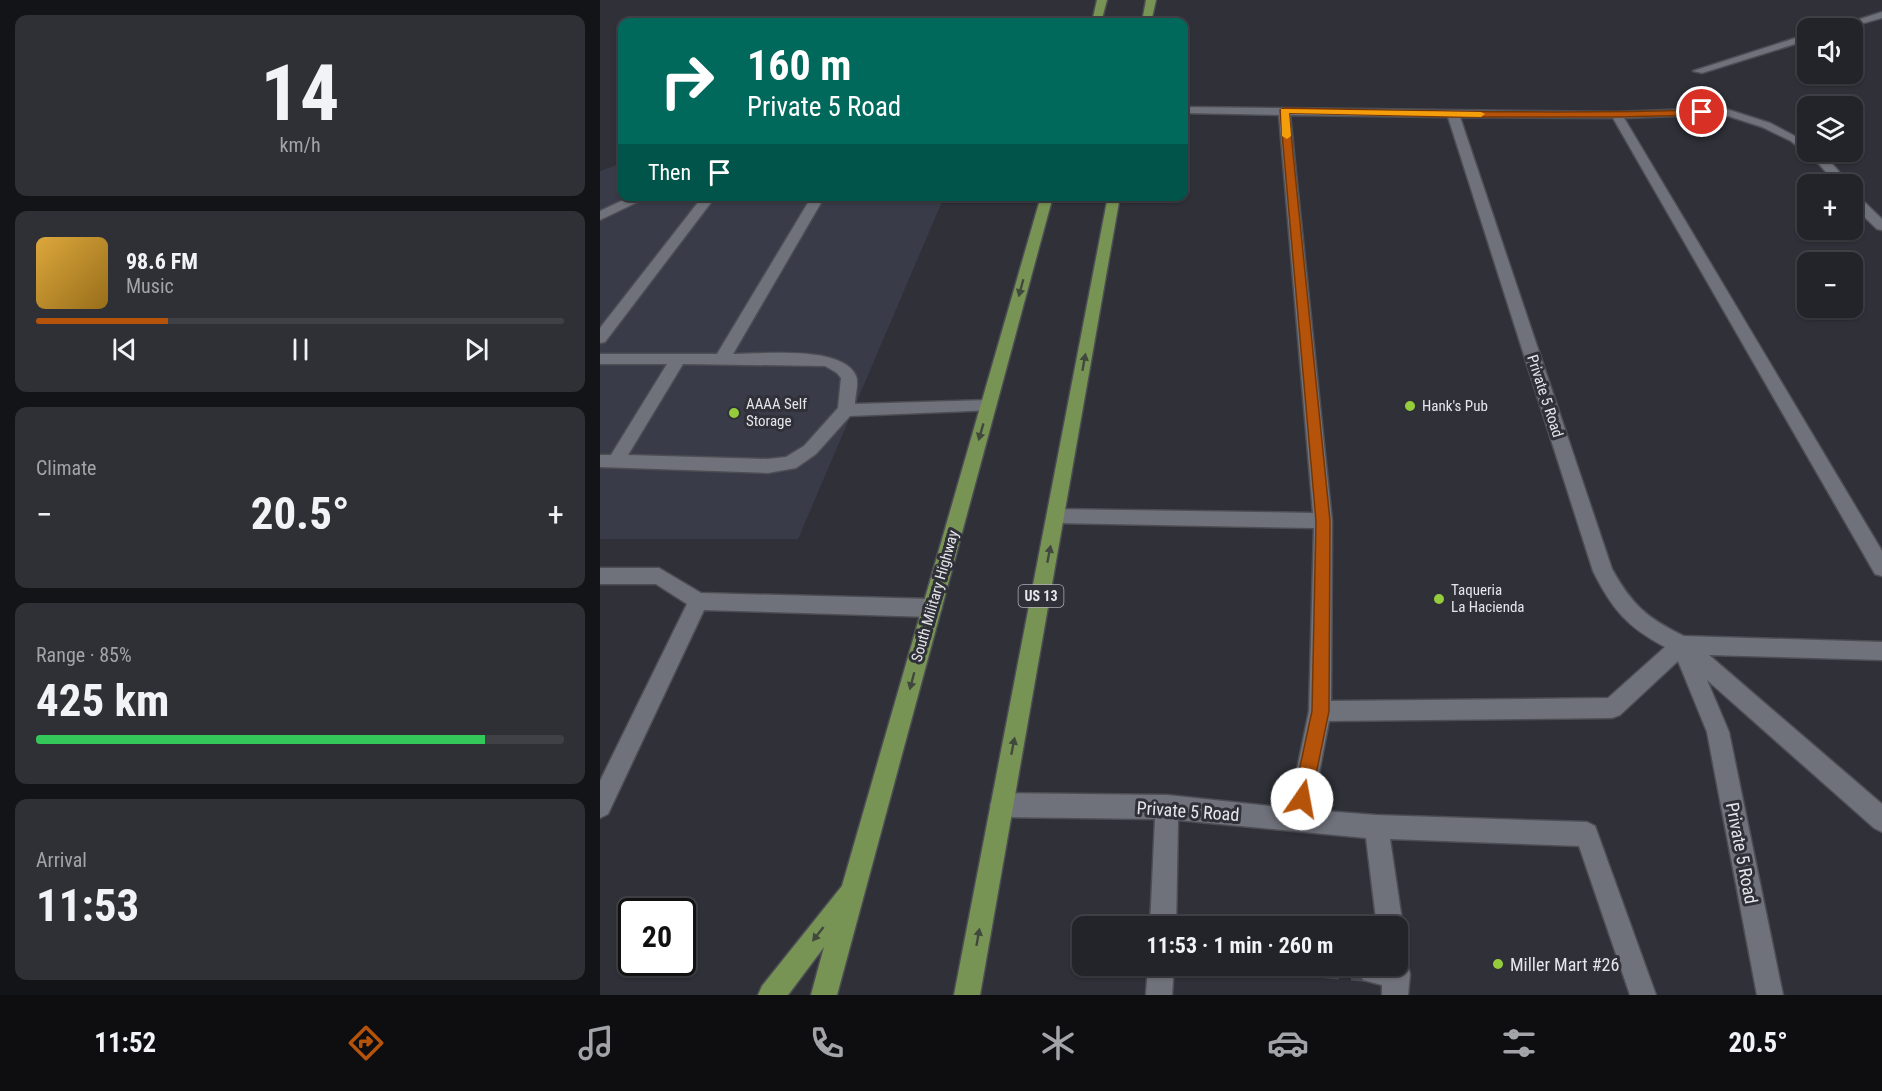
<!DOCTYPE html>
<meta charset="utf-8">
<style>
:root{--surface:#23242a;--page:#2f3036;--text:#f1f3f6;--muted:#a3a4a8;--line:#404147;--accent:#b45309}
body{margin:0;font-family:"Roboto Condensed",sans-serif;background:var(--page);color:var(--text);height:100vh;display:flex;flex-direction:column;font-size:22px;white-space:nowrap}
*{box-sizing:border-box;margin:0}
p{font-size:20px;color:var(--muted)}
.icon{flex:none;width:33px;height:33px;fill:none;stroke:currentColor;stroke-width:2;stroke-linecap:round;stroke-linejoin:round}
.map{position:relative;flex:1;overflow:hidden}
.drawer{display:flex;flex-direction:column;gap:15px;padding:15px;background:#131417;width:600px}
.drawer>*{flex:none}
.banner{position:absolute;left:18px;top:18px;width:570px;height:183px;border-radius:12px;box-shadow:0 2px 4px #0004,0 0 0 2px var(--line);background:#00695c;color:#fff;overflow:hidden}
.controls{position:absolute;left:1197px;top:18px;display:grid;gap:12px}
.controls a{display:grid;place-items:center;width:66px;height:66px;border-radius:12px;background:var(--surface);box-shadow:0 2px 4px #0004,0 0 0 2px var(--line);font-size:30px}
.speed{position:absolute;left:18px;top:898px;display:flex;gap:12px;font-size:30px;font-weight:700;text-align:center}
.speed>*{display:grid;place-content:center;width:78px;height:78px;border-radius:50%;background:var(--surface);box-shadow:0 2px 4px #0004,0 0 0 2px var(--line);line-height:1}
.speed .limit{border:3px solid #111;border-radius:9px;background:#fff;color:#111}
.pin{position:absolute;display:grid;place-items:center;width:51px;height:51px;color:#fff;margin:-26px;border:3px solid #fff;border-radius:50%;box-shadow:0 2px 6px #0007}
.me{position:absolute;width:66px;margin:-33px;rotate:12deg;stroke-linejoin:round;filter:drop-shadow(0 0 4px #0008)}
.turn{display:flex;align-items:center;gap:21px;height:126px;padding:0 30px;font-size:27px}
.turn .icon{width:78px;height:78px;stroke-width:2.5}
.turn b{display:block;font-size:42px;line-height:51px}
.then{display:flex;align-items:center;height:57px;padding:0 30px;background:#0003;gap:12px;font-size:22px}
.big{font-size:45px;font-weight:700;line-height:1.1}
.drawer .tile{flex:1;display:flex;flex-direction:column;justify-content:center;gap:9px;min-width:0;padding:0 21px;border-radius:12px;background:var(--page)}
.drawer .dial{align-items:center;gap:0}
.dial b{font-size:78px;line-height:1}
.song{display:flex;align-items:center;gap:18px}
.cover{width:72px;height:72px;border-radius:9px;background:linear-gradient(135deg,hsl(40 70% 55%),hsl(40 70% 35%))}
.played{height:6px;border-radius:3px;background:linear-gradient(90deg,var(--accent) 25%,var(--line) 25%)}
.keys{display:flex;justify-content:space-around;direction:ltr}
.heat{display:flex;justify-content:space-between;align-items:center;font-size:33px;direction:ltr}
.charge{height:9px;border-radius:4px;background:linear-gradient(90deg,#34c759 85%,var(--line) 0)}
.trip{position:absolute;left:472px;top:916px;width:336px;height:60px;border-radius:12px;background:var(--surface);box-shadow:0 2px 4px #0004,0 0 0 2px var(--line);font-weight:700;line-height:60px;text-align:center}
.dock{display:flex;height:96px;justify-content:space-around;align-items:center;background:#0e0e11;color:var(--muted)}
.dock .icon{width:42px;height:42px}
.dock .selected{color:var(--accent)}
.dock b{font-size:27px;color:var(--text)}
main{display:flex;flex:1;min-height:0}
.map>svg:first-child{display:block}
.built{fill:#393b48}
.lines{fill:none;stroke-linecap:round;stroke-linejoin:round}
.minor-tunnel{stroke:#4a4b53;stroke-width:23;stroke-dasharray:23 12;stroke-linecap:butt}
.minor-casing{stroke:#4d4e54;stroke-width:3}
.major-casing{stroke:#4d4e54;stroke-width:3}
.minor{fill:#70727b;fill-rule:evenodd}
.major{fill:#789454;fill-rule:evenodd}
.oneway{fill:#41493f}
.route{fill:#b45309;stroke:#753606;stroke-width:1.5}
.slow{fill:#f59e0b}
.poi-dot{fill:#95cc3b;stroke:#2f3038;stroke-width:2}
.labels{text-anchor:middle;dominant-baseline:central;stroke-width:6;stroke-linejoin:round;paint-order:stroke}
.shield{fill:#2f3038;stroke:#aeafb5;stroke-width:1.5}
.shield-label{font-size:14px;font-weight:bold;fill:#e5e6eb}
.street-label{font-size:15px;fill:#e5e6eb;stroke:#2f3038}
.poi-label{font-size:15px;fill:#e5e6eb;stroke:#2f3038;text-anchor:start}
.near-street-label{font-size:18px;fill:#e5e6eb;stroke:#2f3038}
.near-poi-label{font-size:18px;fill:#e5e6eb;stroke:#2f3038;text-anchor:start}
</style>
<main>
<section class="drawer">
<div class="tile dial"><b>14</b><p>km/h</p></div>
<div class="tile">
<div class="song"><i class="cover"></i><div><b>98.6 FM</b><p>Music</p></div></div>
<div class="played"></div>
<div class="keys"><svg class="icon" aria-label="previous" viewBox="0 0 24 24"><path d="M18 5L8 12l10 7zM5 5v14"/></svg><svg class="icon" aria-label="pause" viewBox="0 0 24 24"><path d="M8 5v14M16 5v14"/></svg><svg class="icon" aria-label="next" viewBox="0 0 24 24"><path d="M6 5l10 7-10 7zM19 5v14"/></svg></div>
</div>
<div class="tile"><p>Climate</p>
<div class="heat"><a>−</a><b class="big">20.5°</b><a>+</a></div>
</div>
<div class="tile"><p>Range · 85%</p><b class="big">425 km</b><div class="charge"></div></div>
<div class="tile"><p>Arrival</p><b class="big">11:53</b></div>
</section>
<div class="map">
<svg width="1282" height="995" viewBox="0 0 1282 995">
<rect width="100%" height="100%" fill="#2f3038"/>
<path class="built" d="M22,163V196L344,197L198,539H0V171Z"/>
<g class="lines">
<path class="minor-tunnel" d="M717,966L772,971"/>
<defs>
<path id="minor" d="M1282,12V18L1246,28H1232Z
M1208,34V40L1102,73L1093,71Z
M584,107L1017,112L1123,108L1170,123L1208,143V152C1226,152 1238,170 1248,184H1236L1220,165L1191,141L1162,127L1122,114L1024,118L1282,551V576L1275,574L1013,118L860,117L1012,569C1032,605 1047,618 1084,636L1282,642V660L1109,655L1282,804V832L1274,828L1107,680L1129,732L1183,995H1157L1107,732L1078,661L1020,715L1012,718L729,721L712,810L776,815L987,822L995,826L1056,995H1030L979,846L790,839L803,927L798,937V927H777L766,838L578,820L576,927H550L555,819L402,817L394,813L390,805L394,797L402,793L567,795L689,808L709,711L714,528L456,523L450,521L447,516L450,511L456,509L713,513L679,115L584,113ZM690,115L848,117L993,571C1012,609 1027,627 1065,647L1008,698L731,701L732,521Z
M1252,193L1256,194L1282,219V230L1277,229L1252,205Z
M32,196H50L0,220V211Z
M103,196H116L5,342L0,343V328Z
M212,196H225L133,354C162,354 243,345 256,376C259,383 255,396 255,404L388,400L394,402L396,406L394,410L250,416L216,454L196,468L168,473L0,467V455H11L67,364H0V354H117ZM83,364L225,366L237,373L241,378L238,408L204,446L186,457L168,459L28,455Z
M0,568H59L101,593L332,599L339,602L342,608L339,614L332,617L104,610L8,814L0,818V781L87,604L56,584H0Z
M798,954L805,957L810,974L808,995H782V985L763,980L759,971L761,966H798Z
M548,966H574L572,995H546Z"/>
<path id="major" d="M497,0H507L501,22H492Z
M546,0H556L551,22H542Z
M441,196H453L237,995H211L224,947L188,995H158L162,986L242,886Z
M508,196H520L380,995H354Z"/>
</defs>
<use href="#minor" class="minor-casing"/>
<use href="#major" class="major-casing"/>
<use href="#minor" class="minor"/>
<use href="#major" class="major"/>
</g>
<defs><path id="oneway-solid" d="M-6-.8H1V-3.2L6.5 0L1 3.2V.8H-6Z" transform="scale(1.5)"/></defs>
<g class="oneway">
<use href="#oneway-solid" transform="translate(421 288) rotate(105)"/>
<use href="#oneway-solid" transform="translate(484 362) rotate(-80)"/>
<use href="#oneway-solid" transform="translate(381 432) rotate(106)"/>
<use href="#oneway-solid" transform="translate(449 554) rotate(-79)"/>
<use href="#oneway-solid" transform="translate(312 681) rotate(105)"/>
<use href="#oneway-solid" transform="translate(413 746) rotate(-79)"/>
<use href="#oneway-solid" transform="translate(218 934) rotate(128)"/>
<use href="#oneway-solid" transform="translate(378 937) rotate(-80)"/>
</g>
<path class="route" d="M684,108C824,111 963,114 1102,110L1106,112L1102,115L1017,117H853L689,113L730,521L729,711L711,799L708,805L702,808L696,805L693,799L712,711L716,521L680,110Z"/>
<path class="slow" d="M681,109L881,112L885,114L881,117L689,113L691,136L687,139L682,136Z"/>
<g class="poi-dot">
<circle cx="810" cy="406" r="6"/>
<circle cx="134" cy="413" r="6"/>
<circle cx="839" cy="599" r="6"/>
<circle cx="898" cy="964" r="6"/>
</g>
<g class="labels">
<rect class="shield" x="418.5" y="585" width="45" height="22" rx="4.5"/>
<g class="shield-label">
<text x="441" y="596">US 13</text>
</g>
<g class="street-label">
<text transform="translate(945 396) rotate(72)">Private 5 Road</text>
<text transform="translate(335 596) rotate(-74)">South Military Highway</text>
</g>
<g class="poi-label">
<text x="146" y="404">AAAA Self<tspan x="146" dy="17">Storage</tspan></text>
<text x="822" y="406">Hank's Pub</text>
<text x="851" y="590">Taqueria<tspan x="851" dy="17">La Hacienda</tspan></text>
</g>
<g class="near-street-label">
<text transform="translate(588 811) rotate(4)">Private 5 Road</text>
<text transform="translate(1142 853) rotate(79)">Private 5 Road</text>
</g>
<g class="near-poi-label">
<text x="910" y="964">Miller Mart #26</text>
</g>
</g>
</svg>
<div class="controls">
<a><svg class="icon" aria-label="sound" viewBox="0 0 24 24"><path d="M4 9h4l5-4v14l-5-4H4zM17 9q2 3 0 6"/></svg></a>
<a><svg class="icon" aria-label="layers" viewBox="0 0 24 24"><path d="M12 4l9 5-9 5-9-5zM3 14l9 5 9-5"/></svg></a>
<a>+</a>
<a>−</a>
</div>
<div class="speed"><div class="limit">20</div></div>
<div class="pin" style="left:1102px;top:112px;background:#d93025"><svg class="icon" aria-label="arrive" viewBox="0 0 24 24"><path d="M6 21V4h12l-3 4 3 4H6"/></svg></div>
<svg class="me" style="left:702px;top:799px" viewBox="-20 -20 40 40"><circle r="19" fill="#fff"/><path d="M0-13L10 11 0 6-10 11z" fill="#b45309"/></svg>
<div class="trip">11:53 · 1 min · 260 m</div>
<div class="banner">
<div class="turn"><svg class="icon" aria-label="right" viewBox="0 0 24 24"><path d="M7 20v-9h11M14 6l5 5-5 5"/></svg><div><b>160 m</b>Private 5 Road</div></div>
<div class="then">Then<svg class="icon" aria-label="arrive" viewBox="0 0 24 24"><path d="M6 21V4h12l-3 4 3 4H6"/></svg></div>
</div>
</div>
</main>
<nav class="dock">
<b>11:52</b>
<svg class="icon selected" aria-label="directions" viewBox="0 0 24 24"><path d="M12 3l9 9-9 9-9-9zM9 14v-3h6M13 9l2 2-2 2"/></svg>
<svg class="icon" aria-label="music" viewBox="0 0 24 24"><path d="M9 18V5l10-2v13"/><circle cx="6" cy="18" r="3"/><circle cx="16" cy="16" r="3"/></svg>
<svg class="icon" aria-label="phone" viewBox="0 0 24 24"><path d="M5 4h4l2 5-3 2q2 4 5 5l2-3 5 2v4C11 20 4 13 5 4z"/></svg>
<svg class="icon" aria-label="climate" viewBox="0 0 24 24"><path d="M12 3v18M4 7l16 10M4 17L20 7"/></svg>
<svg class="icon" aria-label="car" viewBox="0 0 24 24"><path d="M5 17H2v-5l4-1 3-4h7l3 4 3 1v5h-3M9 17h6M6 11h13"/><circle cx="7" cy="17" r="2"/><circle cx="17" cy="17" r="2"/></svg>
<svg class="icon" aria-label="filters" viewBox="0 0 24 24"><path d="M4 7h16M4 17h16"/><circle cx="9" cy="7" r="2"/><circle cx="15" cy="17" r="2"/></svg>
<b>20.5°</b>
</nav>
